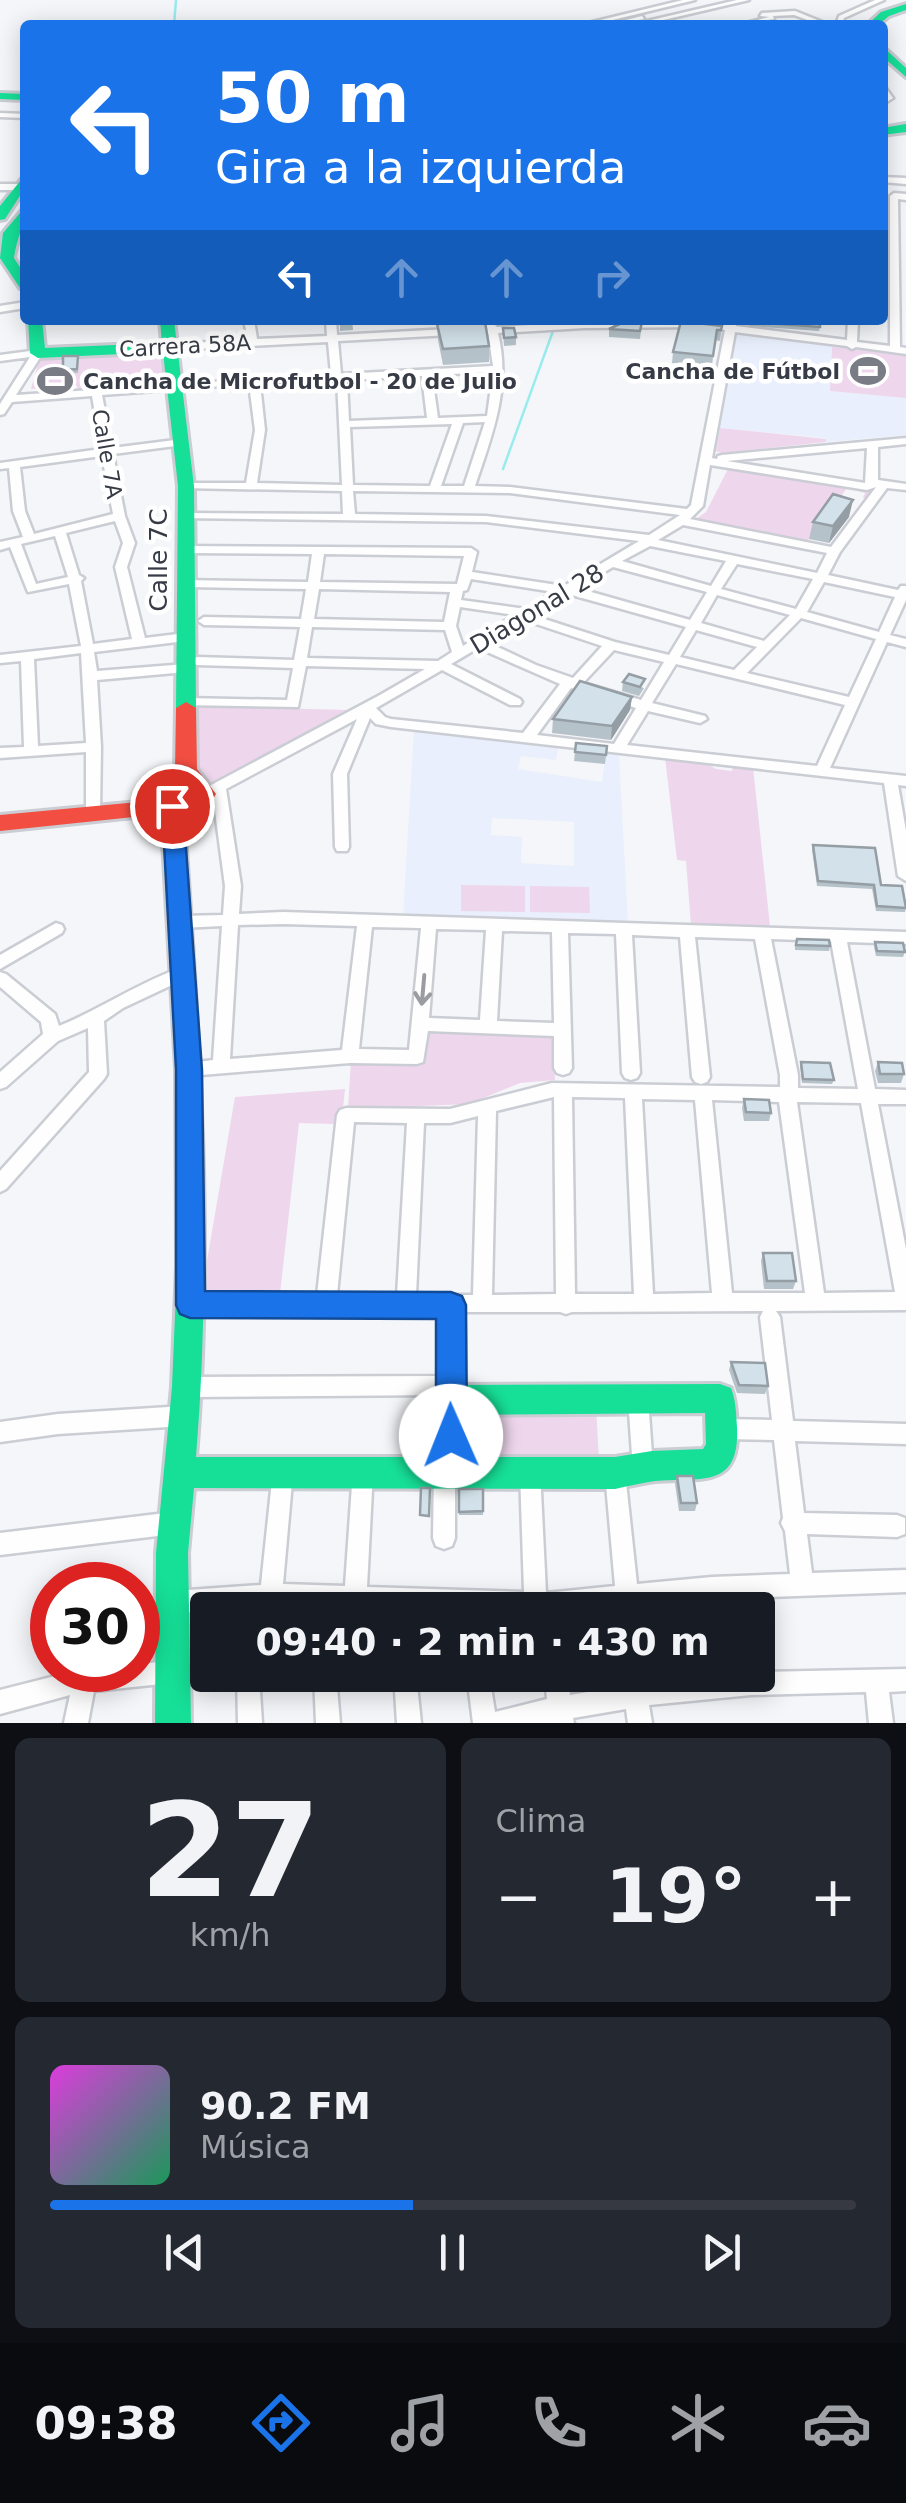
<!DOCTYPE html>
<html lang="es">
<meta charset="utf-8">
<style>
:root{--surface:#171b24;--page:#242831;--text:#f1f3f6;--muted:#9ea1a6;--line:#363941;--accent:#1a73e8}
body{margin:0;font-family:"DejaVu Sans",sans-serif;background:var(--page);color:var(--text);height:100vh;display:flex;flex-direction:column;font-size:38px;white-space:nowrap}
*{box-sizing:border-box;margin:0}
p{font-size:32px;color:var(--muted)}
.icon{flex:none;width:55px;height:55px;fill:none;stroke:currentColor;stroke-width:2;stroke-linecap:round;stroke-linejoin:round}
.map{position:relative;height:1723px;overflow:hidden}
.details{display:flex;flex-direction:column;gap:15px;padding:15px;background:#0d0f14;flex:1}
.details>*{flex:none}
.guide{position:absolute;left:20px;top:20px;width:868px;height:305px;border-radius:10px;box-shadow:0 5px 25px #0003;background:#1a73e8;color:#fff;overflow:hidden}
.speed{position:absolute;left:30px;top:1562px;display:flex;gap:20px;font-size:50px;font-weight:700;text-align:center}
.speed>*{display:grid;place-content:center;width:130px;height:130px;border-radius:50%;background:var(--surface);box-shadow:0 5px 25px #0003;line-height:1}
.speed .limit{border:15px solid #d22;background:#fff;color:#111}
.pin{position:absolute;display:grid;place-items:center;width:85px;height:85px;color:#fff;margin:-42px;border:5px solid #fff;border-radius:50%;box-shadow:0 2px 10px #0007}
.me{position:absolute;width:110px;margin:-55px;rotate:359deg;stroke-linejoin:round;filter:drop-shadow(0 0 8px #0008)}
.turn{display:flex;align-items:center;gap:35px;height:210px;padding:0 30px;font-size:45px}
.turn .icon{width:130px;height:130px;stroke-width:2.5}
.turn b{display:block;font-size:70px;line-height:85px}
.lanes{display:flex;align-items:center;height:95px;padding:0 30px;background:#0003;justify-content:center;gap:50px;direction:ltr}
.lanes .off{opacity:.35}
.big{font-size:75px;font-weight:600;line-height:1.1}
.details .card{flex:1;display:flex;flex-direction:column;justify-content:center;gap:15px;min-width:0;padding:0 35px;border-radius:15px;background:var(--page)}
.details .dial{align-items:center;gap:0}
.dial b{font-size:130px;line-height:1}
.song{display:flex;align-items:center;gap:30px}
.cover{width:120px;height:120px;border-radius:15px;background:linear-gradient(135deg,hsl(300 70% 55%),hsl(150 70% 35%))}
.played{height:10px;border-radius:5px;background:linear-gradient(90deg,var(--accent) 45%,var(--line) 45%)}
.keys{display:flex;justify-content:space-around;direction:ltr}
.heat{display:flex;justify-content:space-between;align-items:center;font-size:55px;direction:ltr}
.details .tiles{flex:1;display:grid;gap:15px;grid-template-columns:1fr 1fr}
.card:last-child{grid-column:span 2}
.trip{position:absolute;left:190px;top:1592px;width:585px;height:100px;border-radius:10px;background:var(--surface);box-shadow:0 5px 25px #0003;font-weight:600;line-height:100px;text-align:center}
.menu{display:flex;height:160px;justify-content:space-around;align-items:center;background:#090b0e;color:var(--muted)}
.menu .icon{width:70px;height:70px}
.menu .active{color:var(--accent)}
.menu b{font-size:45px;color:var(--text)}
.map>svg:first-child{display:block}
.built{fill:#e9effc;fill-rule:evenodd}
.green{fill:#eed6ec}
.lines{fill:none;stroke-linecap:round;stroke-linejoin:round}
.stream{stroke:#99ecee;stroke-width:2.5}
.street-casing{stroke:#cbcdd4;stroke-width:5}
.fast-casing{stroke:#cbcdd4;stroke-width:6}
.jam-casing{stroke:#cbcdd4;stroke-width:6}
.street{fill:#fefefe;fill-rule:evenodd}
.fast{fill:#16e098;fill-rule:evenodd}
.jam{fill:#f24e42;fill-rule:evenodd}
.wall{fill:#b5c2c9}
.shaded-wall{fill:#949ea4}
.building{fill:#d3e2ea;stroke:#949ea4;stroke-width:2.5}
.oneway{stroke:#9a9ca2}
.route{fill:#1a73e8;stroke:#114b97;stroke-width:2.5}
.labels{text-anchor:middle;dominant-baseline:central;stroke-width:9;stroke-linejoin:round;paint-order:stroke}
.far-street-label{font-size:22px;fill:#363b45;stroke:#fff}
.far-poi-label{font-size:22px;font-weight:bold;fill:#363b45;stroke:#fff;text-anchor:end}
.street-label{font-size:25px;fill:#363b45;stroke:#fff}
</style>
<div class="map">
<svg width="906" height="1723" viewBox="0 0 906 1723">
<rect width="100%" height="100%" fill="#f5f6f9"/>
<path class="built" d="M741,333L832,346L830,391L906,398V435L826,442L825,438L720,428L737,334Z
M414,729L606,749L619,754L628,924L403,917ZM558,747L606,752L602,782L518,769L521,756L556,760ZM492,818L574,822V866L521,863L522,837L491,835Z"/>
<path class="green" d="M832,347L906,353V398L830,391Z
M164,351L168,383L78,390L77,386L31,389L40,357Z
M720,428L826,439V442L721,453L716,451Z
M729,467L873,491L866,499L863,498L865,493L847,488L807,542L693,521L706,512Z
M193,706L347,710L215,782H204L194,768Z
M665,757L701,760L716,769L732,771L733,766L753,767L770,926L691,925L686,861L677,860Z
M461,885L525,886V912L461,911Z
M530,886L589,887L590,913L530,912Z
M429,1030L553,1034L555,1080L520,1083L469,1104L348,1109L351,1061L424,1056Z
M345,1089L343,1108L338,1109L336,1124L299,1123L280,1294L222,1297L202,1290L235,1097Z
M462,1404L596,1405L599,1462L462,1460Z"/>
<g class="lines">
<path class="stream" d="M174,25L176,0
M549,324L550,320
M503,469L553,331"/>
<defs>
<path id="street" d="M683,0H695L592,25H580Z
M737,0H749L642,25H630Z
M875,0H884L844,18L842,25H836L839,16Z
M795,11L830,25H821L794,15L773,16L774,19L739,25L769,17L760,16L762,13Z
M642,16L644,19L609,25L610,24Z
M882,83L893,98L882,105L885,97Z
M0,113L25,114V118L0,117Z
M882,177L906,178V184L882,182Z
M0,184H20L24,187L20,190H0Z
M894,193L906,194V200L898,199L900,347L906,348V354L856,347L852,349L847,346L735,332L712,458L717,459L718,456L722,455L906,438V444L878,447V480L906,484V490L887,488L840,552L828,575L898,590L901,586H906V600L890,635L906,639V647L887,642L830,768L906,776V786L898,785L906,831V881L898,876L884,783L391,727L376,724L370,718L347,774L349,847L347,851H337L335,847L333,774L357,719L226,789L241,886L239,914L283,912L906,932V944L847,942L875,1089L906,1090V1104H878L906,1249V1310L776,1311L780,1317L793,1421L906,1424V1444L795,1441L804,1513L897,1515L905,1518V1534L897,1537L807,1534L812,1573L906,1570V1592L712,1599L600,1610H391L271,1606L174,1613L166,1610L163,1602L166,1594L174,1591L261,1585L273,1471L276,1464L283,1461L290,1464L293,1471L283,1584L345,1586L353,1471L356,1464L363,1461L370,1464L373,1471L367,1587L524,1592L520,1471L523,1464L530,1461L537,1464L540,1471L546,1593L615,1586L605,1473L608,1466L615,1463L622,1466L625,1473L637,1584L712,1577L790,1574L785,1531L781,1523L783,1518L774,1440L723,1439L716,1436L713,1429L716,1422L723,1419L772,1420L760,1317L763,1311L572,1312L566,1314L560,1312H461V1471L458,1478L455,1480V1538L452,1546L444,1549L436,1546L433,1538L434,1471L437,1464L441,1462V1395L187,1397L180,1394L177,1387L180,1380L187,1377L441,1376V1312L190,1314L183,1311L180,1305L183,1299L190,1296L317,1295L337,1115L340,1110L346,1108L450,1109L552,1083L780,1087V1075L755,939L695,937L710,1077L707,1082L701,1084L695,1082L692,1077L680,937L632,935L640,1073L637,1078L631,1080L625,1078L622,1073L616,934L568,933L572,1068L569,1073L563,1075L557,1073L554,1068V1036L428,1031L423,1062L417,1064L350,1063L189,1076L183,1074L180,1069L183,1064L213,1060L222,926L181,928L175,926L173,922L175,918L181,916L223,915L225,886L213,796L205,799L198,794L200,791L380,695L425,669L306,666L298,707L181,705L179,702L186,698L287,700L293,668L197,665L190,661L197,657L294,660L300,627L204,625L198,621L204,617L301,619L306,589L186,587L180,583L182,580L308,582L312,554L186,553L180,549L182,546L471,548L477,552L472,572L564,586L639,541L486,522L182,518V514L186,513L343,514L342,491L182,488V484L186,483H246L255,430L249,384L102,395L112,448L183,439L188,442L183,445L113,454L125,516L135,543L127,567L145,638L186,633L192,637L186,641L94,652L97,671L186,664L193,668L186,672L97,680L101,747L100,813L93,818L88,817L86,813V752L0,758V748L24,747L21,661L0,663V655L81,646L69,584L28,592L10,547L0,550V542L23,537L13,511L9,468L0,469V463L101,449L92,396L12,402L4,414L0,415V404L30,357L0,361V355L38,350L43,353L16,395L331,374L328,342L170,350L165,347L170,344L248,340L244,320H254L257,339L327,336L326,320H336L337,335L487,327L486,324L491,321L497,327L584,322H699L702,323V327L584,328L498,333C511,387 493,433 475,486L510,487L687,509L691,505L725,330L719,329V325H726L727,320H737L736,326L847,340L848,320H858L857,342L890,346V196ZM488,333L493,366L341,374L338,341ZM493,372L487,416L438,418L432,375ZM422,376L427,418L349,421L347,380ZM337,380L342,485L257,483L265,430L260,384ZM485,422L464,486H441L463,423ZM452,424L430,486L353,485L350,427ZM867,448L865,483L727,461ZM102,456L113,514L34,534L25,511L20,467ZM710,465L867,490L876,487L831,547L690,519L703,506ZM353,491L510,493L680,515L649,535L486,516L355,514ZM115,521L123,543L115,567L132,639L93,644L81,581L84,578L79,575L66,533ZM683,525L827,553L817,573L658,540ZM55,536L68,577L36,584L21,544ZM650,546L726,561L711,586L622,561ZM324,554L464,556L457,584L320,582ZM737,564L813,579L796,609L721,589ZM613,567L707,592L690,620L577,588ZM471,579L554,592L526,609L461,600L463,591L467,590ZM824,582L895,597L879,632L807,612ZM319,589L450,592L444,622L314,619ZM568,594L686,627L669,655L615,642L535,616ZM717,595L790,615L764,641L701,623ZM460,607L515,615L463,646L456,626ZM801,618L876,639L849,697L747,673ZM524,620L602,646L573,678L536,665L487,642ZM312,627L445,630L452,652L438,661L307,658ZM696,630L757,647L734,670L680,657ZM478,648L560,684L523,733L391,719L385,717L376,708L442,670L510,705H520L522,702L520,699L451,664ZM614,650L664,662L641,700L583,683ZM81,653L86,743L38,746L34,659ZM676,664L845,705L817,766L627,745L648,711L700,723L707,719L705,716L652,703ZM571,688L636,708L614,744L537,735ZM283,924L357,926L342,1050L230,1059L238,925ZM372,927L421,928L409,1050L359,1049ZM436,929L486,930L480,1020L429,1018ZM502,931L552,932L554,1023L497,1021ZM771,939L831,941L858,1089L798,1088V1075ZM554,1097L556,1294L492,1295L496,1111ZM572,1097L625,1098L634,1294H575ZM642,1099L695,1100L712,1293L653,1294ZM712,1100L779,1102L805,1293H732ZM797,1102L861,1103L895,1292L824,1293ZM478,1116L473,1295H416L424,1123H450ZM354,1122L407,1123L397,1295H337Z
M25,302V308L0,312V306Z
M56,923L62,925L64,929L62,933L0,969V955Z
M183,967L189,969L191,973L189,977L123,1008L104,1021L107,1074L104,1079L6,1189L0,1192V1171L89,1072L88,1028L58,1041L6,1087L0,1089V1072L43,1034L41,1022L0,987V972L6,974L55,1014L59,1026C101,1009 139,982 183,967Z
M638,1388L645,1391L648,1398L653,1469L650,1476L643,1479L636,1476L633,1469L628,1398L631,1391Z
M184,1406L191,1409L194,1416L191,1423L184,1426L58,1434L0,1442V1422L58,1414Z
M174,1512L182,1515L185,1523L182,1531L174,1534L0,1555V1533Z
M171,1661L179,1664L182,1672L179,1680L171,1683L94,1691L88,1723H64L70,1695L0,1714V1690L79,1670H138V1664Z
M906,1669V1691L889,1692L893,1723H869L866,1692L751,1695L649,1705L652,1723H628L626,1709L573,1718L574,1723H473L467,1675H489L495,1712L547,1699L545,1675H567L570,1695L623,1686L622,1675H644L646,1683L718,1675H758V1672Z
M237,1675H259L262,1723H238Z
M314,1675H336L340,1723H316Z
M394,1675H416L421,1723H397Z"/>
<path id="fast" d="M906,4V10L889,16L878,25H867L881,12Z
M882,46L906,68V77L882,56Z
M0,93L25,94V100L0,99Z
M906,124V132L882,135V128Z
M25,175V188L5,219L0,220V206Z
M25,207C25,225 16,240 14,258L25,275V289L20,288L0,258L3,233Z
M28,320H42L45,348L162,343L160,320H174L194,486L196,708L193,713H179L176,708L178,486L163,352L38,358L30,353Z
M172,799L183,806C198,1023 214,1239 196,1457H615L652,1451L703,1449L706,1444L705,1413L451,1415L440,1410L436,1400L440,1390L451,1385L720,1384L731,1388C736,1401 736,1413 737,1427C740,1490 700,1477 655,1481C641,1483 628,1486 615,1489L194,1488L188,1553L191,1723H155L156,1553L172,1387L177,1266L176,1069L161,806Z"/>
<path id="jam" d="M186,702L196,708L197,769L216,794L213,799L172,813L0,831V815L170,799L191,791L175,770L176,708Z"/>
</defs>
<use href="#street" class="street-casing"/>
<use href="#fast" class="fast-casing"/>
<use href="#jam" class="jam-casing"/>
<use href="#street" class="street"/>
<use href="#fast" class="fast"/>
<use href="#jam" class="jam"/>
</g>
<path class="wall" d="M340,320H352L353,330L340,331Z
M689,320H723L722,323Z
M750,320L820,327L819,331L749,326Z
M642,322L640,339L609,337V329Z
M437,324L489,346V362L443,365L438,340Z
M722,326L720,341L715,340L712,366L672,363L673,352Z
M503,328L516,337V345L504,346Z
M78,356V373L64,374L63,370Z
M849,517L829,543L809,539L813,522Z
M623,682L644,688L639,696L622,691Z
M632,697L630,710L611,740L552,733L553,719Z
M576,743L607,746L605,764L574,761Z
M813,845L881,885L906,908L905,912L876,911L872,889L817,886L812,850Z
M875,942L905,952L903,957L876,956L874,947Z
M795,944H796L830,946L829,951L795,950Z
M801,1062L834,1080L832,1084L802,1083L800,1066Z
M878,1062L904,1074L901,1083H878L875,1071Z
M744,1099L771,1113L769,1121H744L742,1108Z
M763,1253L796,1281L793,1289H764L761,1261Z
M731,1362L768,1386L765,1394L737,1393L729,1370Z
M677,1476L697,1503L695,1511H679L675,1484Z
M459,1489H483V1515H459Z"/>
<path class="shaded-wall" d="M853,500L849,517L829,543L833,526Z
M632,697L630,710L611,740L612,726Z"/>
<path class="building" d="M340,320H352L353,322L340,323Z
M750,320H820V327L750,322Z
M681,321L722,326L721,330H717L713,356L673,352Z
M485,322L489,346L443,349L437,324Z
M624,322H642L640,331L609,329Z
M503,328H514L516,337L504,338Z
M63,356H78L77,369L63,370Z
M833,494L853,500L833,526L813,522Z
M629,674L645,679L640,687L623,682Z
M580,681L632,697L612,726L553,719Z
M576,743L607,746L606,755L575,752Z
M813,845L875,848L881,885L902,886L906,908L877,906L874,885L818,881Z
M797,939L829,940L830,946L796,945Z
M875,942L903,943L905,952L877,951Z
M801,1062L830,1063L834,1080L803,1079Z
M878,1062L902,1063L904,1074H880Z
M744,1099L769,1100L771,1113L746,1112Z
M763,1253H792L796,1281H767Z
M731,1362L765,1363L768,1386L739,1385Z
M677,1476H693L697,1503H681Z
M421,1488H430L429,1516L420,1515Z
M459,1489H483V1511L459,1512Z"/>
<defs><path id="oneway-shaft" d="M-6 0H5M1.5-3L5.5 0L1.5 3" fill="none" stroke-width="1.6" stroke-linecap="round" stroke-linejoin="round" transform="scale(2.5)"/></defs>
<use class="oneway" href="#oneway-shaft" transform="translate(423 990) rotate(95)"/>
<path class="route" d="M172,799L183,806L202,1070L205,1291L451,1292L462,1296L466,1305L467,1436L462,1446L451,1451L440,1446L436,1436V1319L190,1318L180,1314L176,1305V1070L162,806Z"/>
<defs>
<symbol id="stadium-bare" viewBox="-9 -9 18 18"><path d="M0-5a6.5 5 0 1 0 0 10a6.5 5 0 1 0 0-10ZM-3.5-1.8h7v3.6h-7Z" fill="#797c84" stroke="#fff" stroke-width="2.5" paint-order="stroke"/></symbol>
</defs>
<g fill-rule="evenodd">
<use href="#stadium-bare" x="843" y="346" width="50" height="50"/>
<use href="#stadium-bare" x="30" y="356" width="50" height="50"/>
</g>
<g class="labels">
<g class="far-street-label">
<text transform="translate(185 346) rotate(-3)">Carrera 58A</text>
<text transform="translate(107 454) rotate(80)">Calle 7A</text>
</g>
<g class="far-poi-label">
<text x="840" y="371">Cancha de Fútbol</text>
<text x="83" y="381" text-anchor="start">Cancha de Microfutbol - 20 de Julio</text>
</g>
<g class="street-label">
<text transform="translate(158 560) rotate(-90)">Calle 7C</text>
<text transform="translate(537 609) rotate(-31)">Diagonal 28</text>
</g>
</g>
</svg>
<div class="speed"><div class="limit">30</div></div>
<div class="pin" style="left:172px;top:806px;background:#d93025"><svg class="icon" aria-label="arrive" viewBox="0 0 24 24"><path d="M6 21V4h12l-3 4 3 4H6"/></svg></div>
<svg class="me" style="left:451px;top:1436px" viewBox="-20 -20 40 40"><circle r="19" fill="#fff"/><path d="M0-13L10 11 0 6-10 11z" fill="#1a73e8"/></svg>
<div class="trip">09:40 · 2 min · 430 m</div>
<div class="guide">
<div class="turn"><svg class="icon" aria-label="left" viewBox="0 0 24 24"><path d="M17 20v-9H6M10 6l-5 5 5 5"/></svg><div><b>50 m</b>Gira a la izquierda</div></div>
<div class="lanes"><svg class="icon" aria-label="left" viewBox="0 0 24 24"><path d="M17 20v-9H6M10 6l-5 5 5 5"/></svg><svg class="icon off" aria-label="ahead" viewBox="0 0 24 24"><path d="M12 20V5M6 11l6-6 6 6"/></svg><svg class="icon off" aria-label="ahead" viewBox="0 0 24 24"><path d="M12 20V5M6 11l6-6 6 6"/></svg><svg class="icon off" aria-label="right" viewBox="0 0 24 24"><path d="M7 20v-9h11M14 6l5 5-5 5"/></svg></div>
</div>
</div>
<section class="details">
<div class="tiles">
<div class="card dial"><b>27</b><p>km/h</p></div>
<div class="card"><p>Clima</p>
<div class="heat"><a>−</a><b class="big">19°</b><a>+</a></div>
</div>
<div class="card">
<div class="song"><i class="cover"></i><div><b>90.2 FM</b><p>Música</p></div></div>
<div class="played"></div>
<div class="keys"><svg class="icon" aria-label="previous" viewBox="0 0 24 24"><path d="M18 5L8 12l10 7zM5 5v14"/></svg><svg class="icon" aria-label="pause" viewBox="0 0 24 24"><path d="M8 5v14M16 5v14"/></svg><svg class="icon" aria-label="next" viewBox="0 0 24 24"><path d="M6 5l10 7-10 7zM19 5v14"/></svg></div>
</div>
</div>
</section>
<nav class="menu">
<b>09:38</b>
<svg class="icon active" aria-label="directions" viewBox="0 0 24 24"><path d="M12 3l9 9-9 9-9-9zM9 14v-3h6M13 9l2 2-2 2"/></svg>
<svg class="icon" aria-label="music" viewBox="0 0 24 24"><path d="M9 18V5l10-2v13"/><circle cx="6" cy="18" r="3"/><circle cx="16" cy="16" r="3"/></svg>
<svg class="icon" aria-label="phone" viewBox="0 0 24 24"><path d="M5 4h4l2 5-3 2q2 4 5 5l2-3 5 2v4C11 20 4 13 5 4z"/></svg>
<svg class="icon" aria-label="climate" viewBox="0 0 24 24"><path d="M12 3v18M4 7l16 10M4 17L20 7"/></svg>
<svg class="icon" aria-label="car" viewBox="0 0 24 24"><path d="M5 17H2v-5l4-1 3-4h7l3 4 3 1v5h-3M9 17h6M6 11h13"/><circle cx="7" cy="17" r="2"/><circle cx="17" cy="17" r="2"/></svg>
</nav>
